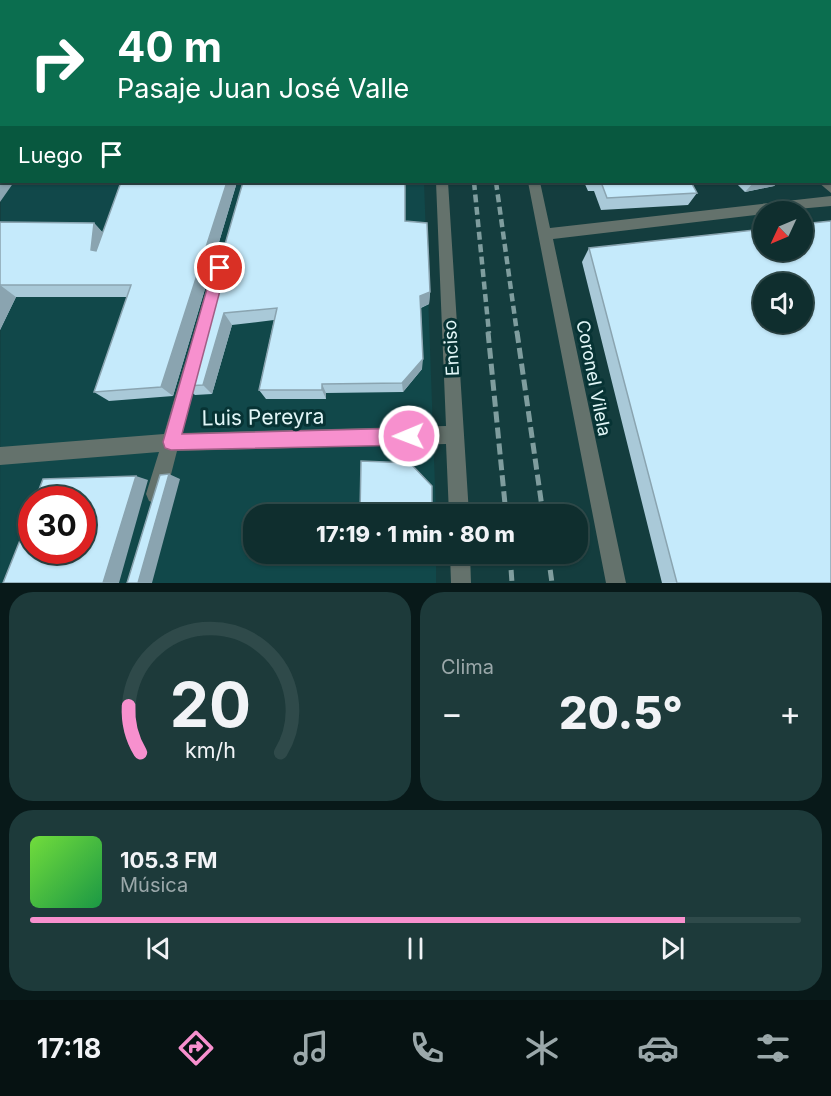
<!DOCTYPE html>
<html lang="es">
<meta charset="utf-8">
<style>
:root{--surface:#0f2e2e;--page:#1d3a3a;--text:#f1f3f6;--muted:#9ba8aa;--line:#2f4a4a;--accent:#f790ce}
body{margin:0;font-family:Inter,sans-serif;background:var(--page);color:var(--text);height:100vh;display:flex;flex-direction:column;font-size:22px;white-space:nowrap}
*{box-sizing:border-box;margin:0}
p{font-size:20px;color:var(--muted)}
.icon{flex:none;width:33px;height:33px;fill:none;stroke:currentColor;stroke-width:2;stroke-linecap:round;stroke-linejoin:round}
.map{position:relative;height:583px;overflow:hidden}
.drawer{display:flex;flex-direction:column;gap:9px;padding:9px;background:#081919;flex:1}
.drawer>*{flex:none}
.guide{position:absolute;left:0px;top:0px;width:831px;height:183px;box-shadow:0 2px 4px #0004,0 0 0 2px var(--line);background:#0b6e4f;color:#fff;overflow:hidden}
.needle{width:39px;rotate:226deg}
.tools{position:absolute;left:753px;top:201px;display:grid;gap:12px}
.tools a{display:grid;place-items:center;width:60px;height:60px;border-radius:50%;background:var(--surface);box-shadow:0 2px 4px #0004,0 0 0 2px var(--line);font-size:30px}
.speed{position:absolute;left:18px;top:486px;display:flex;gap:12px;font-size:30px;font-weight:700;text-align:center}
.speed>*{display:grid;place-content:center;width:78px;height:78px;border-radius:50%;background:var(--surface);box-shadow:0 2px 4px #0004,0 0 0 2px var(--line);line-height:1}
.speed .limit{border:9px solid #d22;background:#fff;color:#111}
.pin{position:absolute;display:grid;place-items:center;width:51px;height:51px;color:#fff;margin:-26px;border:3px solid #fff;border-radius:50%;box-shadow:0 2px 6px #0007}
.me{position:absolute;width:66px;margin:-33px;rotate:269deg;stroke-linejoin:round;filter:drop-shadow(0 0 4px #0008)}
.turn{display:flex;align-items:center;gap:21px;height:126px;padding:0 18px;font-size:27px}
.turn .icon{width:78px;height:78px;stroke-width:2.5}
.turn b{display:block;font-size:42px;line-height:51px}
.then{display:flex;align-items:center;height:57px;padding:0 18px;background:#0003;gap:12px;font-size:22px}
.big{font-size:45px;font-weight:800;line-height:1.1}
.drawer .tile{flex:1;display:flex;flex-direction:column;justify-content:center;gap:9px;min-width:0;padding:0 21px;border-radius:24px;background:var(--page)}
.drawer .dial{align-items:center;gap:0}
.dial svg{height:156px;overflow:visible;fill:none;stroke:var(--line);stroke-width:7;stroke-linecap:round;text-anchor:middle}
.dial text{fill:var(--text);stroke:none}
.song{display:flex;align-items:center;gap:18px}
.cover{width:72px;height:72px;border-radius:9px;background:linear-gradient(135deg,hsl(100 70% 55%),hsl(140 70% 35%))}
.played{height:6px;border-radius:3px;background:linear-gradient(90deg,var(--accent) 85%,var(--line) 85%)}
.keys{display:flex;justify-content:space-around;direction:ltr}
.heat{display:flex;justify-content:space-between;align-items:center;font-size:33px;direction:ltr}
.drawer .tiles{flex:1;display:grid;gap:9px;grid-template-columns:1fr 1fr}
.tile:last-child{grid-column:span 2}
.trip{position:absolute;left:243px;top:504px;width:345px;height:60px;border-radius:24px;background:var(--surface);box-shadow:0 2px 4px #0004,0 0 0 2px var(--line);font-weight:800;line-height:60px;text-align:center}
.menu{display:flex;height:96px;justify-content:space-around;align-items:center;background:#061212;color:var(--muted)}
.menu .icon{width:42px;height:42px}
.menu .on{color:var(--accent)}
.menu b{font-size:27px;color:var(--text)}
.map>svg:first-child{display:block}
.built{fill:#11484a;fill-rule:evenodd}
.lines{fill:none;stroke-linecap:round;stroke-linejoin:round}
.street{fill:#64726c;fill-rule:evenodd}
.secondary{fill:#7c948a;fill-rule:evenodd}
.rail-far1{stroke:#7f9d9e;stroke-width:4.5;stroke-dasharray:8 4.5;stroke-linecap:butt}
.rail{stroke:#7f9d9e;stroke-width:5;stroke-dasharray:11 5;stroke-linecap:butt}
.wall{fill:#a9c9d8}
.shaded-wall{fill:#8aa4b0}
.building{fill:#c5eafb;stroke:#8aa4b0;stroke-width:1.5;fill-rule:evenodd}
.route{fill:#f790ce;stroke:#a15e86;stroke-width:1.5}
.labels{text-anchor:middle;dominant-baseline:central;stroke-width:6;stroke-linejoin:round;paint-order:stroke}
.street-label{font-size:18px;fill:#e1f6f7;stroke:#073334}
.near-street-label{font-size:21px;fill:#e1f6f7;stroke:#073334}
</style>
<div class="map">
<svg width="831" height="583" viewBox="0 0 831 583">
<rect width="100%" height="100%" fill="#143d3e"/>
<path class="built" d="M1,95L2,182H424L436,514H254V554H436V583H0ZM32,500H82V550H32Z"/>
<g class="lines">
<path class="street" d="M426,0H436V2H426Z
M493,0H503V2H493Z
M608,0H618V2H609Z
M830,180L831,181V193L818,182H830Z
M436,182H448L469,514H449L446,444L177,451L166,494L163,501L156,504L149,501L146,494L159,452L0,465V447L164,434L183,369L185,364L191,361L197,364L199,369L182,433L446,426Z
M528,182H540L550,228L831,196V206L764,212V214L553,239L626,583H606Z
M450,554H470L471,583H451Z"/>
<path class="secondary" d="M29,0H39L29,2Z
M51,0H61L51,2Z
M2,34V41H0V35Z
M0,61H2L0,69Z"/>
<path class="rail-far1" d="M474,182L489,333
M496,182L517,333"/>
<path class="rail" d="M488,332L506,514
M517,332L543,514
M510,554L512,583
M548,554L552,583"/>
</g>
<path class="wall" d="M630,0H831V5H830V2H631Z
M830,10L831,11V159L830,158Z
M121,182H237L173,396L109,401L94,392L127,297H16L0,330V222L94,223L103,233Z
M243,182L405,221L430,292L429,304L421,308L422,369L403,392L326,393V399H266L259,390L274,320L232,325L212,394L195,395L184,386Z
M584,182H708L692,185L697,193L688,205L601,210L594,191H588Z
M735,182H778L774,186L745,192Z
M589,248L831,583H662L582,262Z"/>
<path class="shaded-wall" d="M0,0H10L8,2H2V15L0,16Z
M407,0H416V2H407Z
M0,123H2V136H0Z
M2,164V182H14L0,202V166Z
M227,182H237L173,396L161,387Z
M683,182H708L679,188Z
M754,182H778L774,186L745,192Z
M94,223L106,236L104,262L91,250Z
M0,285L16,297L0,330Z
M430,292L429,304L420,308V296Z
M224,313L232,325L212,394L203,385Z
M423,359L422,369L403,392L402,383Z
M322,384L326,393V399L322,390Z
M169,474L180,479L152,583H138Z
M136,476L148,480L119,583H103Z"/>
<path class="building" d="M72,0H237V2H71Z
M324,0H407L408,2H324Z
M526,0H586L587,2H527Z
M649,0H817L819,2H650Z
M830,10L831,11V137L830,135Z
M2,81V123H0V83Z
M121,182H227L161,387L94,392L131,285H0V222L94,223L91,250L96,251Z
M243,182H405V221L427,223L430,292L420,296L423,359L402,383L322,384V390H259L277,308L224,313L203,385L184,386Z
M601,182H691L697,193L607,198Z
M831,221V583H677L589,248L764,229V250H802V224ZM764,284H802V322H764Z
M361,461L410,463L432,486V514H360Z
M169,474L138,583H127L160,475Z
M136,476L103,583H3L32,510V550H82V500H35L43,479Z
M360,554H433V563H360Z"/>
<path class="route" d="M220,263L226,268L182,434L409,428L415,431L417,436L415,442L409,445L171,450L165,448L163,442L213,268Z"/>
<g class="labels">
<g class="street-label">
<text transform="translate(451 348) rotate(-93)">Enciso</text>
<text transform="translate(594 378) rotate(79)">Coronel Vilela</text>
</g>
<g class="near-street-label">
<text transform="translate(263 417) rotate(-1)">Luis Pereyra</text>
</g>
</g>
</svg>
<div class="tools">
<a><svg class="needle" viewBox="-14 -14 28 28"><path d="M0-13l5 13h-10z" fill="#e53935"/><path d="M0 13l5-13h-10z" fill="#9ba8aa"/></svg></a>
<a><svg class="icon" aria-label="sound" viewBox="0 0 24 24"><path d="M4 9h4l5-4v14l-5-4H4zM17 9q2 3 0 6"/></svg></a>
</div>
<div class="speed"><div class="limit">30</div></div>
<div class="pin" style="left:220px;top:268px;background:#d93025"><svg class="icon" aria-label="arrive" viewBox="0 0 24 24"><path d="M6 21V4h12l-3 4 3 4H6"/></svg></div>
<svg class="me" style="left:409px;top:436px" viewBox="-20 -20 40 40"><circle r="17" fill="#f790ce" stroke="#fff" stroke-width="3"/><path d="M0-11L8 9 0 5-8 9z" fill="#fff"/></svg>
<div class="trip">17:19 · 1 min · 80 m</div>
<div class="guide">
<div class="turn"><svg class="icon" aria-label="right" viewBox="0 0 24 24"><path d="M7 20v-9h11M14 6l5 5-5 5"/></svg><div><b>40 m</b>Pasaje Juan José Valle</div></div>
<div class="then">Luego<svg class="icon" aria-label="arrive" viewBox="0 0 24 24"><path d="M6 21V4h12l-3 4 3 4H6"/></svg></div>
</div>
</div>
<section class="drawer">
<div class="tiles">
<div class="tile dial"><svg viewBox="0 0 100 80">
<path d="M14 69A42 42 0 1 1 86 69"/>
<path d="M14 69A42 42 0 0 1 8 45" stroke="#f790ce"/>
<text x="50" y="56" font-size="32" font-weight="700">20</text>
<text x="50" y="72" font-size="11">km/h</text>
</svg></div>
<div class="tile"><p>Clima</p>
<div class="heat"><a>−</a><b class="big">20.5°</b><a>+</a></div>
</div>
<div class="tile">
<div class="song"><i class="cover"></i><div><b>105.3 FM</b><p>Música</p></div></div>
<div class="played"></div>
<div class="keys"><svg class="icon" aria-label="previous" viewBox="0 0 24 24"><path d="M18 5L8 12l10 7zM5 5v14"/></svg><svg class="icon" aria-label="pause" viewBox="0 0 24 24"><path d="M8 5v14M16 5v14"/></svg><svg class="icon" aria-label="next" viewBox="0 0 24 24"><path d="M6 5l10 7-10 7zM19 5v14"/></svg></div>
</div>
</div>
</section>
<nav class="menu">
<b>17:18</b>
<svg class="icon on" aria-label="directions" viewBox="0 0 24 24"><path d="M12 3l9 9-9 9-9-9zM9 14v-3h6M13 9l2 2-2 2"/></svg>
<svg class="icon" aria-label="music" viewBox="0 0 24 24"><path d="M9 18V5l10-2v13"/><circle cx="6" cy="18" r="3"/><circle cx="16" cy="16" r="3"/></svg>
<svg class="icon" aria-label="phone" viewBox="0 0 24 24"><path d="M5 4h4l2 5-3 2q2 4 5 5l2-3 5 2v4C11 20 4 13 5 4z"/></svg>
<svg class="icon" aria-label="climate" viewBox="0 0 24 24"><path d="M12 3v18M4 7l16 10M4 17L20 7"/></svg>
<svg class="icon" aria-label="car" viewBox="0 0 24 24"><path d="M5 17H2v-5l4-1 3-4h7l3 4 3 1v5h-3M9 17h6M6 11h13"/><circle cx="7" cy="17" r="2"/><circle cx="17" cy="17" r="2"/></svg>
<svg class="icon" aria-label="filters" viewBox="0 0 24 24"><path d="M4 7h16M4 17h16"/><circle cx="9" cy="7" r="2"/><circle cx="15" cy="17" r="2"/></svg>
</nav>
